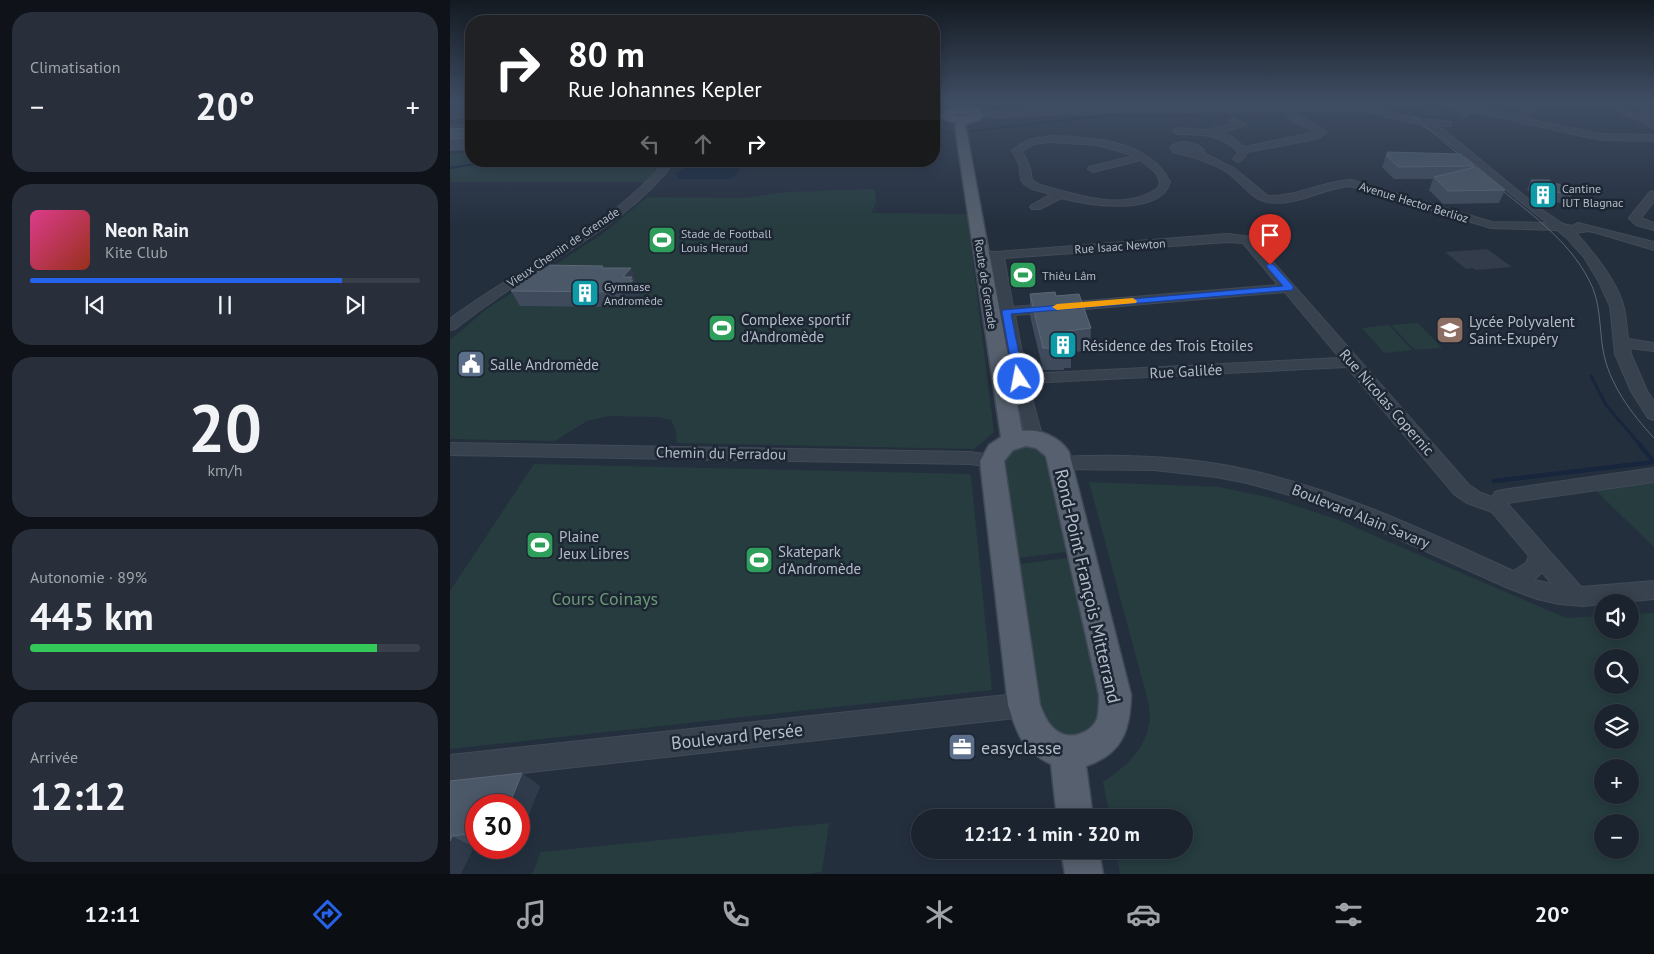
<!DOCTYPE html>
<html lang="fr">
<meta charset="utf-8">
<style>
:root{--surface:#1b232e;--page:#282f3a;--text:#f1f3f6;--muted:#a0a4aa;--line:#39404a;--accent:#2563eb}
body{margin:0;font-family:"PT Sans",sans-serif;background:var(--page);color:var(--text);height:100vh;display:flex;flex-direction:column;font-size:19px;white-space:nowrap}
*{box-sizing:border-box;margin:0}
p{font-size:16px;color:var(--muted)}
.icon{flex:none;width:28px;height:28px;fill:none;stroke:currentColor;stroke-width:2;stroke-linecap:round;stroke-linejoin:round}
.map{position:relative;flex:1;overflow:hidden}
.panel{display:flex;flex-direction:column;gap:12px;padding:12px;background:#0f1319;width:450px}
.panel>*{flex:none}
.hud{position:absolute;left:15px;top:15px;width:475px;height:152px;border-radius:20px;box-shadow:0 2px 12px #0003,0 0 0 1px var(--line);background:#202124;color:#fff;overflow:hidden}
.fabs{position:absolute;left:1144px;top:594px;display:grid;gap:10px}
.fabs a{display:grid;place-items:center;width:45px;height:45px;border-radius:50%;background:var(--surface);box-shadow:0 2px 12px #0003,0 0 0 1px var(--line);font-size:25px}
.speed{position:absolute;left:15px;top:794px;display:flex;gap:10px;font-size:25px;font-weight:700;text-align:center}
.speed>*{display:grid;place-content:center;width:65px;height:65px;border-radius:50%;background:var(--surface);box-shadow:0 2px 12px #0003,0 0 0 1px var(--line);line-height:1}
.speed .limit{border:8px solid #d22;background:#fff;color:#111}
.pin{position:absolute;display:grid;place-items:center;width:42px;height:42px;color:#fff;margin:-51px -21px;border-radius:50% 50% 50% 0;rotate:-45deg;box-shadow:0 0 5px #0007}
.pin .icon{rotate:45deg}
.me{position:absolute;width:55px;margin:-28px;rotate:349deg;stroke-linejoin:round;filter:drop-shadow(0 0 4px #0008)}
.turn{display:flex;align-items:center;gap:18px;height:105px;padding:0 20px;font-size:22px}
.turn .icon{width:65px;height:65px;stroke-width:2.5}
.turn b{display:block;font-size:35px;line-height:42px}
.lanes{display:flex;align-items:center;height:48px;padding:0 20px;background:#0003;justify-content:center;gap:25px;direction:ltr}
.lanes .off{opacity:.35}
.big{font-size:38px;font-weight:600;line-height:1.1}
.panel .tile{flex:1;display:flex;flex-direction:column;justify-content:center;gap:8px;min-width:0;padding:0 18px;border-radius:20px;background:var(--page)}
.panel .dial{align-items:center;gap:0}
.dial b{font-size:65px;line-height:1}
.song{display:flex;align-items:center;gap:15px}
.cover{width:60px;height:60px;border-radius:8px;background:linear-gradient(135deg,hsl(330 70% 55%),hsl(10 70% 35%))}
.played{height:5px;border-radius:2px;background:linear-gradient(90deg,var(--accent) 80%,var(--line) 80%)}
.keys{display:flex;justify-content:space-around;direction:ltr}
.heat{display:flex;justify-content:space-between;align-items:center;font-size:28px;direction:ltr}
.charge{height:8px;border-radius:4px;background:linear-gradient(90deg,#34c759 89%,var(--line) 0)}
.trip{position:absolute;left:461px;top:809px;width:282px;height:50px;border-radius:25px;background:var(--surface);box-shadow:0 2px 12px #0003,0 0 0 1px var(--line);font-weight:600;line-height:50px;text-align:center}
.tab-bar{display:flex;height:80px;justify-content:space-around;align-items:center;background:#0b0e12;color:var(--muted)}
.tab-bar .icon{width:35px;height:35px}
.tab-bar .current{color:var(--accent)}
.tab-bar b{font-size:22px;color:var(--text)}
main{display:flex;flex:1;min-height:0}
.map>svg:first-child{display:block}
.airport{fill:#323c4b}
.green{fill:#263c3f;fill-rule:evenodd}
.water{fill:#17263c}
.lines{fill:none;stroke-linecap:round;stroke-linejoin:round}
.stream-far2{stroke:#17263c;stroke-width:2}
.stream-far1{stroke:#17263c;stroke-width:3}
.stream{stroke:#17263c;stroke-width:4.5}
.minor-casing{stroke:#414a57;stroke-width:2}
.major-casing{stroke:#414a57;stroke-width:3}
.minor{fill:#38414e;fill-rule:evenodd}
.major{fill:#56606e;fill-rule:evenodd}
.tram{stroke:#5a6575;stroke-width:1}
.wall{fill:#3f4b5c}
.shaded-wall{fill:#2f3b4b}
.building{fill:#4b5868;stroke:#5c6777}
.route{fill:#2563eb;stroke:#184099}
.slow{fill:#f59e0b}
.labels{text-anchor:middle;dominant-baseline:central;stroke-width:5;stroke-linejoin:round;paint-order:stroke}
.far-poi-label{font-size:12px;fill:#b4bcc9;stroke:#1d2633;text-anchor:start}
.far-street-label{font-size:12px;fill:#b4bcc9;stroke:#1d2633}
.poi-label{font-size:15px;fill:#b4bcc9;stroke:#1d2633;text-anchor:start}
.street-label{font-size:15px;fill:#b4bcc9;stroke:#1d2633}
.near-street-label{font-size:18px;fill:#b4bcc9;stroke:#1d2633}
.near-park-label{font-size:18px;fill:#6b9a76;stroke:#1d2633}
.near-poi-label{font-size:18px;fill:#b4bcc9;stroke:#1d2633;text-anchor:start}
</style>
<main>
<section class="panel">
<div class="tile"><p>Climatisation</p>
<div class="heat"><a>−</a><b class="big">20°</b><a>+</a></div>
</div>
<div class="tile">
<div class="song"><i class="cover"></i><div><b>Neon Rain</b><p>Kite Club</p></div></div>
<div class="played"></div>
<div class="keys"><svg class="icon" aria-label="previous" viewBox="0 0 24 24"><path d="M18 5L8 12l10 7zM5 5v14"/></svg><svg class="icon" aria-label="pause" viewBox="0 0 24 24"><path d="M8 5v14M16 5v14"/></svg><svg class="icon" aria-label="next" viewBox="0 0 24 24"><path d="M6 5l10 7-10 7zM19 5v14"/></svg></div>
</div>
<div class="tile dial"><b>20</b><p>km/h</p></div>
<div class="tile"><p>Autonomie · 89%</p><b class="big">445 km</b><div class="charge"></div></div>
<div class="tile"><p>Arrivée</p><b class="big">12:12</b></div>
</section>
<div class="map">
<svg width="1204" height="874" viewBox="0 0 1204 874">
<rect width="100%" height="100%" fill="#242f3e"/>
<path class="airport" d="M1037,249L1062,267L1026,270L1022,268L1016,269L995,252Z"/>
<path class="green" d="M914,102H941L949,109H942L939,113L918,108L912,104Z
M956,102H989L1010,107L1012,108L1009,109H1015V112C998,122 970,114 956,102Z
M21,153V161H214L195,182H0V154Z
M425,189L426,203L421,213L517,214L544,432L524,449L227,443L226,432L221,420L208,417L159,416L137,421L105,441L0,439V340L38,308L152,234L194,200L200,197L293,198L337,192Z
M968,323L992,348L965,350L941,325Z
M939,325L962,350L934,353L912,328Z
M567,443L595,447L623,551L561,559L549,456Z
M84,464L519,474L521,476L542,690L0,749V591Z
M1204,481V547L1145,490Z
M639,482L770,487L825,499L886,519L1116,618L1152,616V630H1180V614L1204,613V874H670L666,850H735V818L660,817L653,782C674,768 694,751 699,725C701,717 699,708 698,701ZM1152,658H1180V685H1152ZM1152,712H1180V740H1152ZM1152,768H1180V795H1152ZM1152,822H1180V850H1152Z
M625,557L659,703L631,743L589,729L562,565Z
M379,823L372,872L357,874H82L91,852Z"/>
<path class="water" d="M237,167L285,168L290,169L283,178L276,179H229L225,174Z"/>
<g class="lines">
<path class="stream-far2" d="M716,107L729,102
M521,131L677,113
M484,133L504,132
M0,168L43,161"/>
<path class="stream-far1" d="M1141,376L1156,405L1190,445"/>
<path class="stream" d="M1044,481L1204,462L1189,444"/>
<defs>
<path id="minor" d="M988,102H1003L1065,116L1083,102H1093L1073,118L1151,134L1204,135V141L1151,140L1023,112L1014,118L1010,115L1014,110Z
M1177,102H1188L1204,111V121H1202L1204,122V129C1198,127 1195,123 1189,120C1181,116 1174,117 1167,110L1171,107L1180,112L1200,115Z
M909,106L970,119L1001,122V126H985L994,130L1088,207L1113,224L1122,226L1128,223L1204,242V250L1147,233L1138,231L1126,233C1144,253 1168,282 1174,308C1176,318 1177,328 1178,339L1204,343V351L1180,348L1181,354L1197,391L1204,401V420L1198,418L1181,391L1165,354L1160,306L1149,282L1134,257L1117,238L1107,230L1041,228L900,186C873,188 845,207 817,202C801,199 790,181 777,172C759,161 742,157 723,152L720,147C731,139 744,141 754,150L752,152L785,169L818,196C847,197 873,181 901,180L1042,222L1097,223L988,134L971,125L909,110L842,111C852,120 868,122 876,133L867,139L797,152L795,157L788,162L783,159L787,154V151C771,134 749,134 727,134L723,131L727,128L757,130L783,124L779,121L783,118L796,125L770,133L782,137L794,147L866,132L844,122L833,111L656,113L545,117L527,115L523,112L527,109L545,111L656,107ZM731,148L742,149L740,150Z
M501,108L505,111L504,113L484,114V110Z
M21,110V115L0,119V113Z
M21,123V129L0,132V126Z
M599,136C641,137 698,139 720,182C710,217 637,205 611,198L590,209H582L580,207L582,205L601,194L582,189L574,184L571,180L569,164L562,150L578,140ZM599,142L647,145L679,154L684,156L639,167L638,169L643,172L691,160L706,173L710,182L708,188C673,213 626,194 590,185L582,180L580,168L572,151L584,144Z
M215,161H225C192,207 139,238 92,268C62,287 33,307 5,329L0,330V319C66,269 163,226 215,161Z
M1204,191V201L1191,218L1204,223V230L1186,225L1179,218L1200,192Z
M778,234L801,237L1019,485L1031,493L1042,497L1045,492L1052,490L1204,468V482L1057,503L1131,587L1204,581V599L1133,606L1109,604L1087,599L1058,588L893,514L850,498L797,483L766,477L704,470L610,469L604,468L601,463L604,458L610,457C673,454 736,456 798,470C890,490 978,532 1063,571L1076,563L1079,556L1042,512L1017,503L1005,495L897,367L578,383L593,439L590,443L584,445L578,443L561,379L541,259L533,257L531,254L533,251L547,252ZM778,242L793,243L828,285L563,307L554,258ZM835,292L890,358L576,374L565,315ZM1092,572L1102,584L1084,580Z
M0,443L520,452L548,456L551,461L548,466L542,467L520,464L0,455Z
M574,693L583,696L586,705L583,714L574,717L0,781V755Z"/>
<path id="major" d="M508,107C518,107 529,106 534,115L529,120L515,124L572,431C589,428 610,437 619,452L681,695C680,731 672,754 636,766L643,818H607L601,764C572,751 567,733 558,705L530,461L539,445L551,437L505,126L508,123L496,120L491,116L495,110ZM508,113L522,114L512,117L502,115ZM576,446L586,448L596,456L649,695C649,702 649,712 647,719C641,733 620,741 607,731C598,725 594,715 590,705L554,461L563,450Z
M611,850H649L653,874H615Z"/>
</defs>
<use href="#minor" class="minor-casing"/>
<use href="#major" class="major-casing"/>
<use href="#minor" class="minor"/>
<use href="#major" class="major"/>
<path class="tram" d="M947,102L1018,162
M1015,157L1049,186
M1043,183C1077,211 1118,239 1139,280C1151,302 1149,326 1153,350C1159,384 1181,413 1204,438"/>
</g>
<path class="wall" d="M612,102H635V104H613Z
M0,126L5,128H21V150L0,151Z
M937,152L1024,166L1055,190L1049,203L993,204L979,190L983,179H944L932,167Z
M1081,180L1105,184L1123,193L1118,203L1093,202L1077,190Z
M154,268L188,283L186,285L190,294L179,307L70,306L61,291L67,286L66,283Z
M580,294L606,296L641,328L640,351L621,352V368H614V370H593L580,316Z
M0,781L90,786L69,838V805H26V847H24L0,874Z"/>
<path class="shaded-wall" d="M181,268L188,283L186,285L190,294L179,307L172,292L173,277Z
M72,773L90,786L69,838V805H59Z
M2,836L24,847L11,874H0V841Z"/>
<path class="building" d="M21,128V138H20L0,139V129Z
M937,152L1010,154L1024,166L948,167L936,155H939Z
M1025,167L1055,190L998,191L984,177Z
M1081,180H1099L1105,184H1109L1123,193L1098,192Z
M92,265L153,266L151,268H181L173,277H182L180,280H183L172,292L61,291L71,283H66Z
M605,292L606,296L629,294L641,328L617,331L621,345L614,346L615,348H593L580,294Z
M72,773L59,805H26V833L2,836L0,841V781Z"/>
<linearGradient id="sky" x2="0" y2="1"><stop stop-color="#141a22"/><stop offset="0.45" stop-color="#3f4d63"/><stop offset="1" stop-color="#3f4d63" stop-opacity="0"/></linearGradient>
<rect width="1204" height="225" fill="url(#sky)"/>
<path class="route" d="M817,264H823L843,286V290L561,314L574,379L569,382L564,379L552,312L553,310L833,286L817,267Z"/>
<path class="slow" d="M683,298L687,301L686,303L607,310L602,307L607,304Z"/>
<defs>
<symbol id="building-square" viewBox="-11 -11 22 22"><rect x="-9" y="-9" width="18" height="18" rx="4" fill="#0f9aa8" stroke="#1d2633"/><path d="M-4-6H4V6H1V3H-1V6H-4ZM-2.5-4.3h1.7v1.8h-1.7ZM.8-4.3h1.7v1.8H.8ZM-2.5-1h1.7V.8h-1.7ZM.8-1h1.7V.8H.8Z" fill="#fff"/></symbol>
<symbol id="stadium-square" viewBox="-11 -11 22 22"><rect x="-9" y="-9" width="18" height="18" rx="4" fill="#2e9e5b" stroke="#1d2633"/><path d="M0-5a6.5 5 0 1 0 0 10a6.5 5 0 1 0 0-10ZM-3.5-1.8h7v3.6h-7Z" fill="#fff"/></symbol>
<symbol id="school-square" viewBox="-11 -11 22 22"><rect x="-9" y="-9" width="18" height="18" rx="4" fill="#8d6e63" stroke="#1d2633"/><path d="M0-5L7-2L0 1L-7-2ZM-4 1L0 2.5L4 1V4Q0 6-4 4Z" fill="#fff"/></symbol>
<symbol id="civic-square" viewBox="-11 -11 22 22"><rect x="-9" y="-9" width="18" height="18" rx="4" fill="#5c6f8a" stroke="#1d2633"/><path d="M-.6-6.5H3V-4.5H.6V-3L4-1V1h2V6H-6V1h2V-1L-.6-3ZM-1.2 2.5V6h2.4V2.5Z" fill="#fff"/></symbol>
<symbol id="office-square" viewBox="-11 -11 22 22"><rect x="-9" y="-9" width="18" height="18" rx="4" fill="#5c6f8a" stroke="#1d2633"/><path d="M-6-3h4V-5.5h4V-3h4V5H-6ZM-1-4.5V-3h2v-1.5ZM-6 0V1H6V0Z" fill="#fff"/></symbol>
</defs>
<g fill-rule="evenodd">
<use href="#building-square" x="1077" y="179" width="32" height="32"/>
<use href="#stadium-square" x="196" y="224" width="32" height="32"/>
<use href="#stadium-square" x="557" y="259" width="32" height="32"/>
<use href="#building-square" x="119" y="277" width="32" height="32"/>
<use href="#stadium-square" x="256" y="312" width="32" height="32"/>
<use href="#school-square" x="984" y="314" width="32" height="32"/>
<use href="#building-square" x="597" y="329" width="32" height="32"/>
<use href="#civic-square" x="5" y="348" width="32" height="32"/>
<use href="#stadium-square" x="74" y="529" width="32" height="32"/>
<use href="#stadium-square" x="293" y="544" width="32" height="32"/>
<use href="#office-square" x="496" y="731" width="32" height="32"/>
</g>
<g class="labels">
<g class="far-poi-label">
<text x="1112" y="188">Cantine<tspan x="1112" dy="14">IUT Blagnac</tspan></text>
<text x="231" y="233">Stade de Football<tspan x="231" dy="14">Louis Heraud</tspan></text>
<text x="592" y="275">Thiêu Lâm</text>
<text x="154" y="286">Gymnase<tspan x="154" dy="14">Andromède</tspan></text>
</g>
<g class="far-street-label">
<text transform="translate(964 202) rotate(17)">Avenue Hector Berlioz</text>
<text transform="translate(670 246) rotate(-4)">Rue Isaac Newton</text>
<text transform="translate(113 247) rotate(-34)">Vieux Chemin de Grenade</text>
<text transform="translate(536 284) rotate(81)">Route de Grenade</text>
</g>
<g class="poi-label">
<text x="291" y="319">Complexe sportif<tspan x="291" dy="17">d'Andromède</tspan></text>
<text x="1019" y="321">Lycée Polyvalent<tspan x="1019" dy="17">Saint-Exupéry</tspan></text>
<text x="632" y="345">Résidence des Trois Etoiles</text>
<text x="40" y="364">Salle Andromède</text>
<text x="109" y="536">Plaine<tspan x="109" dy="17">Jeux Libres</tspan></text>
<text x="328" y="551">Skatepark<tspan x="328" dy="17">d'Andromède</tspan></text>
</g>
<g class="street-label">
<text transform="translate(736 371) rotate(-3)">Rue Galilée</text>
<text transform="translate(937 402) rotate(49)">Rue Nicolas Copernic</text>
<text transform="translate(271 453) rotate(1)">Chemin du Ferradou</text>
<text transform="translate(911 516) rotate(22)">Boulevard Alain Savary</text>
</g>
<g class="near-street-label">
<text transform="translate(638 586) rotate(77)">Rond-Point François Mitterrand</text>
<text transform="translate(287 736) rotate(-6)">Boulevard Persée</text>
</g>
<g class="near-park-label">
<text x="155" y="598">Cours Coinays</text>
</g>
<g class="near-poi-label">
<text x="531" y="747">easyclasse</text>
</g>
</g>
</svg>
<div class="fabs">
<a><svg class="icon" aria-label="sound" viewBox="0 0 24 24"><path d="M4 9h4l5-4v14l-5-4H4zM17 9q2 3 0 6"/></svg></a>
<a><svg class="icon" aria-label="search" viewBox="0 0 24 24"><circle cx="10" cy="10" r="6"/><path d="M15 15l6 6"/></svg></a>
<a><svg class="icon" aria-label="layers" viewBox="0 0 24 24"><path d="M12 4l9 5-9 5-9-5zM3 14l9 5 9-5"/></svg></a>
<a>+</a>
<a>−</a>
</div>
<div class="speed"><div class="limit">30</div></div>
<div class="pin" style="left:820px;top:265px;background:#d93025"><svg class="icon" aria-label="arrive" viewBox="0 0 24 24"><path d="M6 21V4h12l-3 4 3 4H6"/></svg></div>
<svg class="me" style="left:569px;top:379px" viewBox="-20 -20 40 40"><circle r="17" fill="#2563eb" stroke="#fff" stroke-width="3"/><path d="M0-11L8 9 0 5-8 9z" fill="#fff"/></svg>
<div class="trip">12:12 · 1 min · 320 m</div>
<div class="hud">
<div class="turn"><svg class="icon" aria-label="right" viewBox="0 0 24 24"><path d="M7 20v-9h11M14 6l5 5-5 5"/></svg><div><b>80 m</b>Rue Johannes Kepler</div></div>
<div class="lanes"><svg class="icon off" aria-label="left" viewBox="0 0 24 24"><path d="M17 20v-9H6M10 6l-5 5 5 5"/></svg><svg class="icon off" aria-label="ahead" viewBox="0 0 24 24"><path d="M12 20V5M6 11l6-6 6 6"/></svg><svg class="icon" aria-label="right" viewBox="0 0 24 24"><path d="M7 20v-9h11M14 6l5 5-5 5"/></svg></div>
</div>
</div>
</main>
<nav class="tab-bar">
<b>12:11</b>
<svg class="icon current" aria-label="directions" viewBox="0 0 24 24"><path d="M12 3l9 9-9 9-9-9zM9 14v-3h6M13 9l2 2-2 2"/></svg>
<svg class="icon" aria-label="music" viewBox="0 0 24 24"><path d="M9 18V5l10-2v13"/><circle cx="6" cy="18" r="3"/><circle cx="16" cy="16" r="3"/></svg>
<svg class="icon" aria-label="phone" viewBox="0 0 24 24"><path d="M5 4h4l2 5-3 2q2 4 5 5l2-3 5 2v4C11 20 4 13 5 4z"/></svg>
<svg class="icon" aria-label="climate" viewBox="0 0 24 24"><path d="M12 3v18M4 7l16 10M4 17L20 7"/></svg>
<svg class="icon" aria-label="car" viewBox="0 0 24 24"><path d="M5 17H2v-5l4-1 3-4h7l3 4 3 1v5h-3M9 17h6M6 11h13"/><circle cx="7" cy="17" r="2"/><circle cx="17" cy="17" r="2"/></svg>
<svg class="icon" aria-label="filters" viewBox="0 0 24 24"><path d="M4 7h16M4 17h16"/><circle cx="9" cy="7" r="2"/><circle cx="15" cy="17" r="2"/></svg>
<b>20°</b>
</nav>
